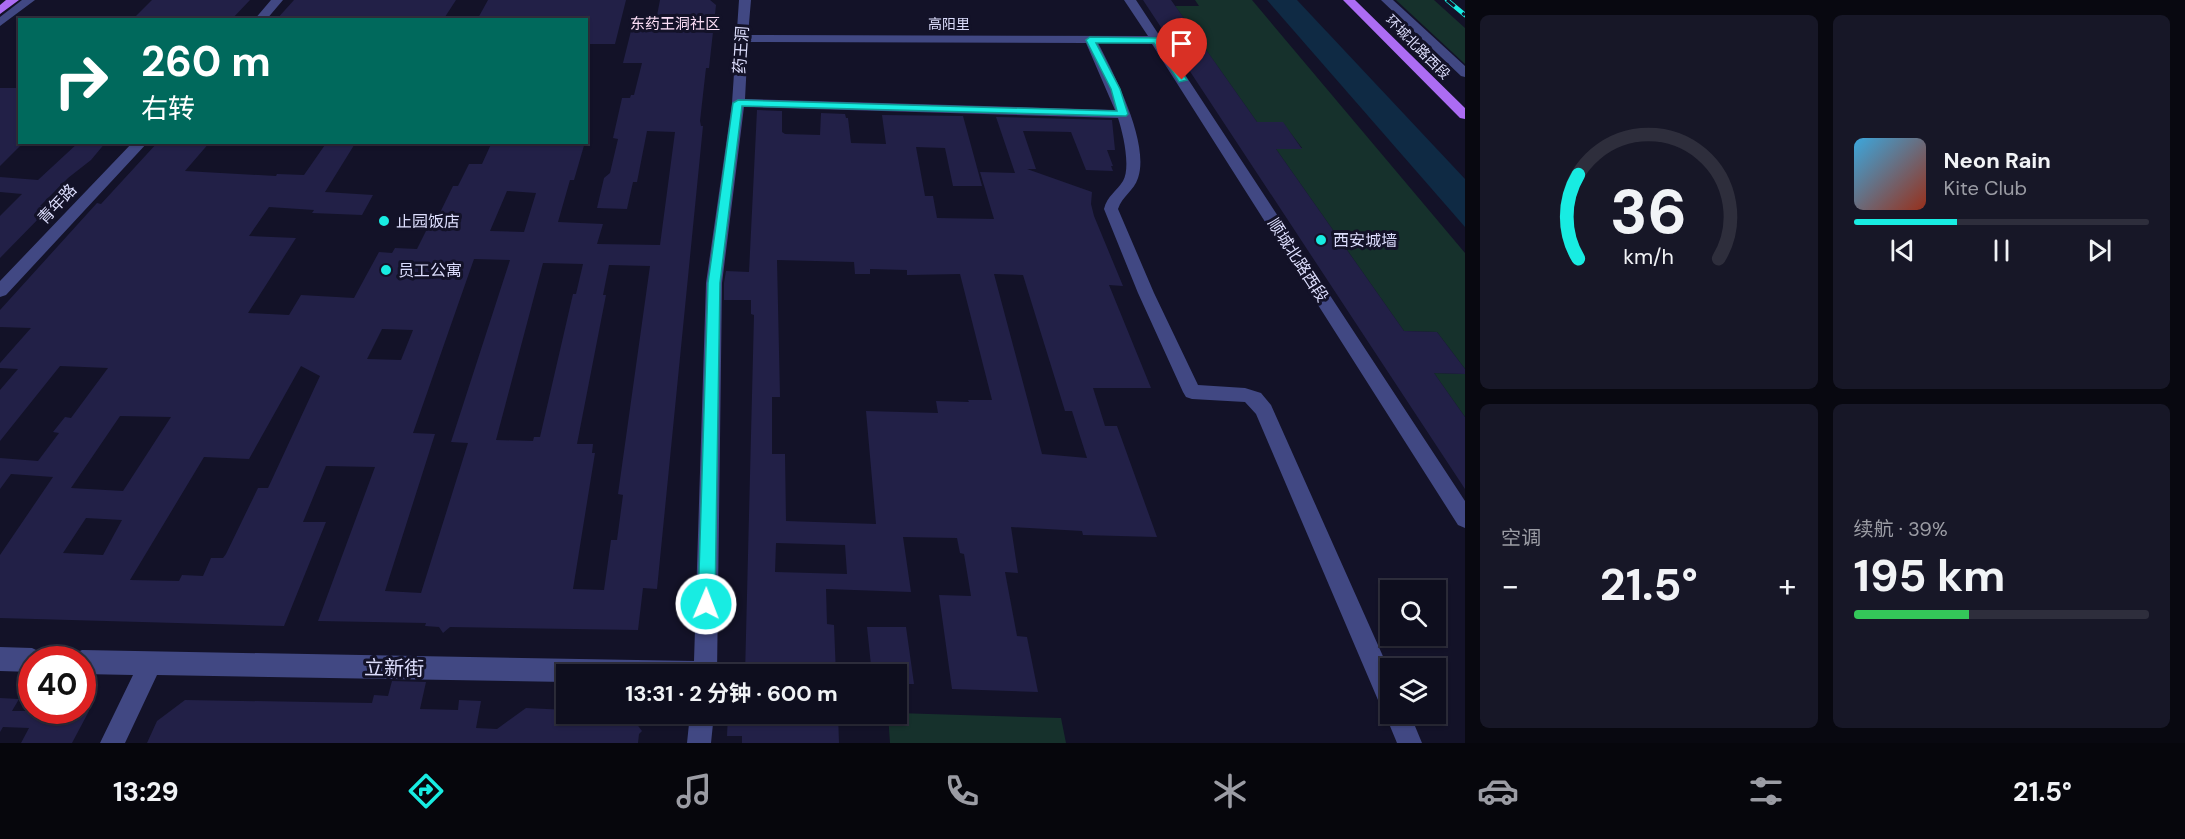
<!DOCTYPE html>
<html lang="zh">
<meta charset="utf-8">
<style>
:root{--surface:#0e0e1e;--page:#171727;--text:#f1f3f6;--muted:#9b9ca4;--line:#2e2e3c;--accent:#18ece2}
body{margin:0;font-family:"DM Sans","Noto Sans SC",sans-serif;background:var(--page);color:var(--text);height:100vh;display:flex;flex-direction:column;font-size:22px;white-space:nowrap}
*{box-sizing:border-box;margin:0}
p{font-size:20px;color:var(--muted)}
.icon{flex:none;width:33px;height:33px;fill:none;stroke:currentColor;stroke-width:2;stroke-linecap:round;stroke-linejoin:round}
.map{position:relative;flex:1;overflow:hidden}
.details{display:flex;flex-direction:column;gap:15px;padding:15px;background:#080810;width:720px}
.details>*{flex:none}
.banner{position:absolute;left:18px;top:18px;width:570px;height:126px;border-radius:0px;box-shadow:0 2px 4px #0004,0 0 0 2px var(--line);background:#00695c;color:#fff;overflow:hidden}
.buttons{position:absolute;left:1380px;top:580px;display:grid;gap:12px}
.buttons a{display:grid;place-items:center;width:66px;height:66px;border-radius:0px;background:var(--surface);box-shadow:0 2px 4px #0004,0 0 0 2px var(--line);font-size:30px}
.speed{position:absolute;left:18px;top:646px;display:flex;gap:12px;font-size:30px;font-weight:700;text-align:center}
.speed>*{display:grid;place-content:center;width:78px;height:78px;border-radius:50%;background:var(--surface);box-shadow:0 2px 4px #0004,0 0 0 2px var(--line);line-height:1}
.speed .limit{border:9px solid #d22;background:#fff;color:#111}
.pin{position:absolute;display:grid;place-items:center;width:51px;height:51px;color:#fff;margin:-62px -26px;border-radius:50% 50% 50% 0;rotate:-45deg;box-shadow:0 0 6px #0007}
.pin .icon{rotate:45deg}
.me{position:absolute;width:66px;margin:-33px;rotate:1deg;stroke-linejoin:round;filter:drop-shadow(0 0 4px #0008)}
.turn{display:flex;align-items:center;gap:21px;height:126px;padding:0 24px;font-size:27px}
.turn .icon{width:78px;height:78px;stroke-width:2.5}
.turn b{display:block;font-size:42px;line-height:51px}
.big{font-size:45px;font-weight:700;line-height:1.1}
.details .card{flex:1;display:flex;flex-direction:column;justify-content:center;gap:9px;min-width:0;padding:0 21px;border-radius:9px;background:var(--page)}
.details .dial{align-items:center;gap:0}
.dial svg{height:156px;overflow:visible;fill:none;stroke:var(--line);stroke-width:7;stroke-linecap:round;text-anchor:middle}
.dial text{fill:var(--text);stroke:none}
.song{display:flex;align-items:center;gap:18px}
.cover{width:72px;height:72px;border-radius:9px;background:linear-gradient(135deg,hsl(200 70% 55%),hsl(10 70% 35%))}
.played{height:6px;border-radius:3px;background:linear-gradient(90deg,var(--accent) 35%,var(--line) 35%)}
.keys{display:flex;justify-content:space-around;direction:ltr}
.heat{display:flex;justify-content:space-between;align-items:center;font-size:33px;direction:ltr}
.charge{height:9px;border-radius:4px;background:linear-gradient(90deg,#34c759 39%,var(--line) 0)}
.details .tiles{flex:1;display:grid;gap:15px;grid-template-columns:repeat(2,1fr)}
.trip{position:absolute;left:556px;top:664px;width:351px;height:60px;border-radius:0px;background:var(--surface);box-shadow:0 2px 4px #0004,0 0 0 2px var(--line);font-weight:700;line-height:60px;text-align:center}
.tab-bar{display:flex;height:96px;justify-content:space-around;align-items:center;background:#06060c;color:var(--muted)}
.tab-bar .icon{width:42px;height:42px}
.tab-bar .active{color:var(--accent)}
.tab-bar b{font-size:27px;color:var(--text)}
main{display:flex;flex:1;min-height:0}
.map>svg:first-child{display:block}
.green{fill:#16312c}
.water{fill:#0f2a44}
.building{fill:#222047;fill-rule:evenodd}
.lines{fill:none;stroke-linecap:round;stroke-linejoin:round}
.minor{fill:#414883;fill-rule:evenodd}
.major{fill:#ac6cf3;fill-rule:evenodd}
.rail-casing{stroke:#18ece2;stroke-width:4.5}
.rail{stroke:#131228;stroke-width:3;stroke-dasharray:10;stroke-linecap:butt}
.route{fill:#18ece2;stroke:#109993;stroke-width:1.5}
.poi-dot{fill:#18ece2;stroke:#131228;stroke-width:2}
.labels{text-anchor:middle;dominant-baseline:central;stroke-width:6;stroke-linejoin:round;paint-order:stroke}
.far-street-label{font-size:14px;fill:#dcddfc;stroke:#131228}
.far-neighbourhood-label{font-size:15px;fill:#fcdef6;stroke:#131228}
.street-label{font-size:16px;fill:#dcddfc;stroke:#131228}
.poi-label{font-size:16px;fill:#dcddfc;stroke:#131228;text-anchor:start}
.near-street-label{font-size:20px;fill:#dcddfc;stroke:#131228}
</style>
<main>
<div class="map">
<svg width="1465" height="743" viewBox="0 0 1465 743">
<rect width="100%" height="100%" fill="#131228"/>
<path class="green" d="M1195,0H1252L1465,253V369L1437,332L1404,331L1276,149L1302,148L1283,123L1257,122L1175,6H1199Z
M1396,0H1434L1465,28V64Z
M1434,373L1465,374V417Z
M897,713L1061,718L1066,743H890L888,714Z"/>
<path class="water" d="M1267,0H1297L1465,179V227Z"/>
<path class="building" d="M152,0H250L231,20H136L138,17H135Z
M294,0H456L443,20H276Z
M488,0H626L615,44H586L590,20H477Z
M660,0H710L716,5L709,68H706L700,121L701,126H703L657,589L643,588L638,630L450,627L443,633L439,627L425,626L426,623L318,621L375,467L326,466L303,522H326L284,626L0,618V555L53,477L11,474L0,489V458L38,461L59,433L53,432L65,417L71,418L108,368L60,366L0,441V390L18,369L0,368V363L31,328L0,327V310L97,203L101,204L158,142H210L185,171L276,176L277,174L304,175L327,142H356L325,192L373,195L362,215L312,213L314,210L269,207L249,236L296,238L248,313L289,315L301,295L354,298L379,252L392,253L395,248L417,249L428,227H433L453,186H458L469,164H482L492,142H585L574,180H570L558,222L603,224L597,244L660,245L675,132L647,131L637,182H633L627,209L597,208L604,178L610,173L618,139L613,138L622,98H630L631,95H634L642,63H623L631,31H654ZM507,191L536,193L524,232L490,231ZM474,259L510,260L451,442L468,443L421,593L385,591L435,434L413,433ZM543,263L583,264L576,294H573L540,437H534L533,441L496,440ZM609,265L650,266L618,494L623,495L617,540H611L604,590L573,589L595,453H592L593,444H577L606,295H603ZM382,329L413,330L401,360L367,359ZM301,366L320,376L268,488H258L226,554L223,558H211L203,576L182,575L179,581L130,580L204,457L249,459ZM120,416L171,417L123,491L71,488ZM86,518L122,520L103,555L63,553Z
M1143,0H1171L1257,122H1283L1302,149H1276L1404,331L1437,332L1465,369V374L1434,373L1465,417V489Z
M0,88H20V146L0,166Z
M757,110L782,111V132L785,134L820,135L821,113L845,114L846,118H848L851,143L886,144L882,115L963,116L982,186H953L945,148L916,147L925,196H933L937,218L994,219L980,172L1015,173L996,117L1112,120L1115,150H1107L1113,166H1111L1113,171L1086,170L1071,132L1023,131L1036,169H1027L1092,192L1091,204L1094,216L1123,286L1109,285L1151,388H1093L1105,426H1117L1157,537L1083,535L1082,531L1011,527L1018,573L1005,572L1017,636L1027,637L1038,692L952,689L939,595L971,596L964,554L960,553L957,538L903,537L911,592L826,589L827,624L834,625L836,675H745L754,315L751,314V300H724V283L726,271L749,272ZM777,260L854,262L855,274H870V269L907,270V275L960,274L992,400H968L969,402L936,401L938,413L866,411L876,524L786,521L785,454H772V397H780ZM994,274L1023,275L1065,411H1072L1087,458L1042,454ZM776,543L845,545L847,574L775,572Z
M79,142H106L91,160L68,178L40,206H47L42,211L45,212L0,258V216L22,194L0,192V177L38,180Z
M867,627H906L914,684H897V675H872Z
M392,681L426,682L420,709L458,710L459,700L481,701L476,728L497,729L526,708L567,710V714H629L642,731L639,734L638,743H147L157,721L185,700L372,703L374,695L388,696Z
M0,698L19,699L12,711H89L72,743H21L29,728L3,727L0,732Z
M728,714H838L839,743H742V736H727Z"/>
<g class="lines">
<path class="minor" d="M22,0H35L0,26V17Z
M271,0H283L266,20H254Z
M739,0H751L748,35L1148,36L1124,0H1136L1465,501V528L1458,525L1152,44L1098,43C1114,74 1150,143 1138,178C1134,191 1122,196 1118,209L1154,293L1198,385L1245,388L1261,393L1271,405L1390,672V714H1410L1422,743H1397L1385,714L1387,709L1381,707L1256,414L1245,402L1192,399L1186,397L1183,392L1138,293L1104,209C1107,196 1117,191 1123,181C1131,167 1123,133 1118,118L744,107L722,283L717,675H567V682L157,675L125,743H100L133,675L82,674V660H71L74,654L82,650L694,661L706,283L732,103ZM748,42L1086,43L1115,110L745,99Z
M1381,0H1393L1465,66V77L1461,76Z
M133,142H148L6,295L0,297V281Z
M0,647L32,648L40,652L44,660H32V672L0,671Z
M690,714H714L711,743H687Z"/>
<path class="major" d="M6,0H19L0,14V5Z
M1343,0H1355L1465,108V119L1460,118Z"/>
<defs>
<path id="rail" d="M1447,0L1465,15"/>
</defs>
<use href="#rail" class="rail-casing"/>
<use href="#rail" class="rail"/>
</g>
<path class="route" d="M1090,37L1160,38L1187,80L1179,82L1154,43H1096L1120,89L1128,114L1126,116L742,106L720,283L715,604L712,610L706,612L701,610L698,604L708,283L733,103L738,100L1117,111L1111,89L1086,40Z"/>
<g class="poi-dot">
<circle cx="384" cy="221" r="6"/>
<circle cx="1321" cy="240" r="6"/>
<circle cx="386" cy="270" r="6"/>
</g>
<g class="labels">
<g class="far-street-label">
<text x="949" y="24">高阳里</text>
<text transform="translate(1418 47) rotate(45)">环城北路西段</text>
</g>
<g class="far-neighbourhood-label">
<text x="675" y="24">东药王洞社区</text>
</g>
<g class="street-label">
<text transform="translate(741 50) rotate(-86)">药王洞</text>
<text transform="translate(57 204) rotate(-47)">青年路</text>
<text transform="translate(1298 260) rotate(57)">顺城北路西段</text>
</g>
<g class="poi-label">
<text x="396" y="221">止园饭店</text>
<text x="1333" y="240">西安城墙</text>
<text x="398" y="270">员工公寓</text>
</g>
<g class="near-street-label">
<text transform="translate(394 668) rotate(1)">立新街</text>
</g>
</g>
</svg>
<div class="buttons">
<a><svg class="icon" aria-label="search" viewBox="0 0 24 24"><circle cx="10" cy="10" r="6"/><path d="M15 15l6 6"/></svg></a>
<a><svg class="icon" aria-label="layers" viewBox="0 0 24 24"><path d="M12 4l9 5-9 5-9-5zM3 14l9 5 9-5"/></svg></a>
</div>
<div class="speed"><div class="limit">40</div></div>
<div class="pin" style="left:1182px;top:80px;background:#d93025"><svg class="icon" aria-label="arrive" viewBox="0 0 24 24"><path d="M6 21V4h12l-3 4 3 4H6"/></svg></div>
<svg class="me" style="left:706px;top:604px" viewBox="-20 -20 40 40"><circle r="17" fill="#18ece2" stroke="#fff" stroke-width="3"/><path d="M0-11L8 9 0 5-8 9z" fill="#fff"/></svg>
<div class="trip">13:31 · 2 分钟 · 600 m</div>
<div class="banner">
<div class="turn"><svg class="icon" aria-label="right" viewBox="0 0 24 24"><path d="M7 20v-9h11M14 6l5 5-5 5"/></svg><div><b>260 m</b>右转</div></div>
</div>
</div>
<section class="details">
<div class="tiles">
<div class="card dial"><svg viewBox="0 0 100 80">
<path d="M14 69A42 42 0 1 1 86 69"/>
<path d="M14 69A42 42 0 0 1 14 26" stroke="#18ece2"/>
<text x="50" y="56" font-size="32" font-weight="700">36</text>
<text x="50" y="72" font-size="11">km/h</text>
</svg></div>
<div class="card">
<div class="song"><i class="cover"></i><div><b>Neon Rain</b><p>Kite Club</p></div></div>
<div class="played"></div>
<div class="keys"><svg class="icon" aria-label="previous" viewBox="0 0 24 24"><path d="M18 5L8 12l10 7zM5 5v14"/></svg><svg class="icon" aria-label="pause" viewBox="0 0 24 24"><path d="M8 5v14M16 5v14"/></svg><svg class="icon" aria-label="next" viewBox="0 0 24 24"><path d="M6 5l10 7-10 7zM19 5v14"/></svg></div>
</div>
<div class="card"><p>空调</p>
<div class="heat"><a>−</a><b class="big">21.5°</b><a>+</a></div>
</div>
<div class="card"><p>续航 · 39%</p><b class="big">195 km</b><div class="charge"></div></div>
</div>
</section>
</main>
<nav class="tab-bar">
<b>13:29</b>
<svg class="icon active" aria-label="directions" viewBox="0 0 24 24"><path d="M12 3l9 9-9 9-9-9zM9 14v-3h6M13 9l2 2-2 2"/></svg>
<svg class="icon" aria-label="music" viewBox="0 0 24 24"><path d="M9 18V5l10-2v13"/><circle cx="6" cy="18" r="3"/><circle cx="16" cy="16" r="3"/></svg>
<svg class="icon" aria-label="phone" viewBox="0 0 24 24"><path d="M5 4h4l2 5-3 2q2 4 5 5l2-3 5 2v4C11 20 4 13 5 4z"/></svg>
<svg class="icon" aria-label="climate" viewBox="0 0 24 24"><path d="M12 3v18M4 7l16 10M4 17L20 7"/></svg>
<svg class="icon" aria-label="car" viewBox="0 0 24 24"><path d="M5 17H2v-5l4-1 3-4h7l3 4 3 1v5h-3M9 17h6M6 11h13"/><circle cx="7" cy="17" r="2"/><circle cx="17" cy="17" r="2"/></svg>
<svg class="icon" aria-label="filters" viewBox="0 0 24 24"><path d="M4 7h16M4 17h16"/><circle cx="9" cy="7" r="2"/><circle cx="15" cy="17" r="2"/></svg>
<b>21.5°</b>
</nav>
